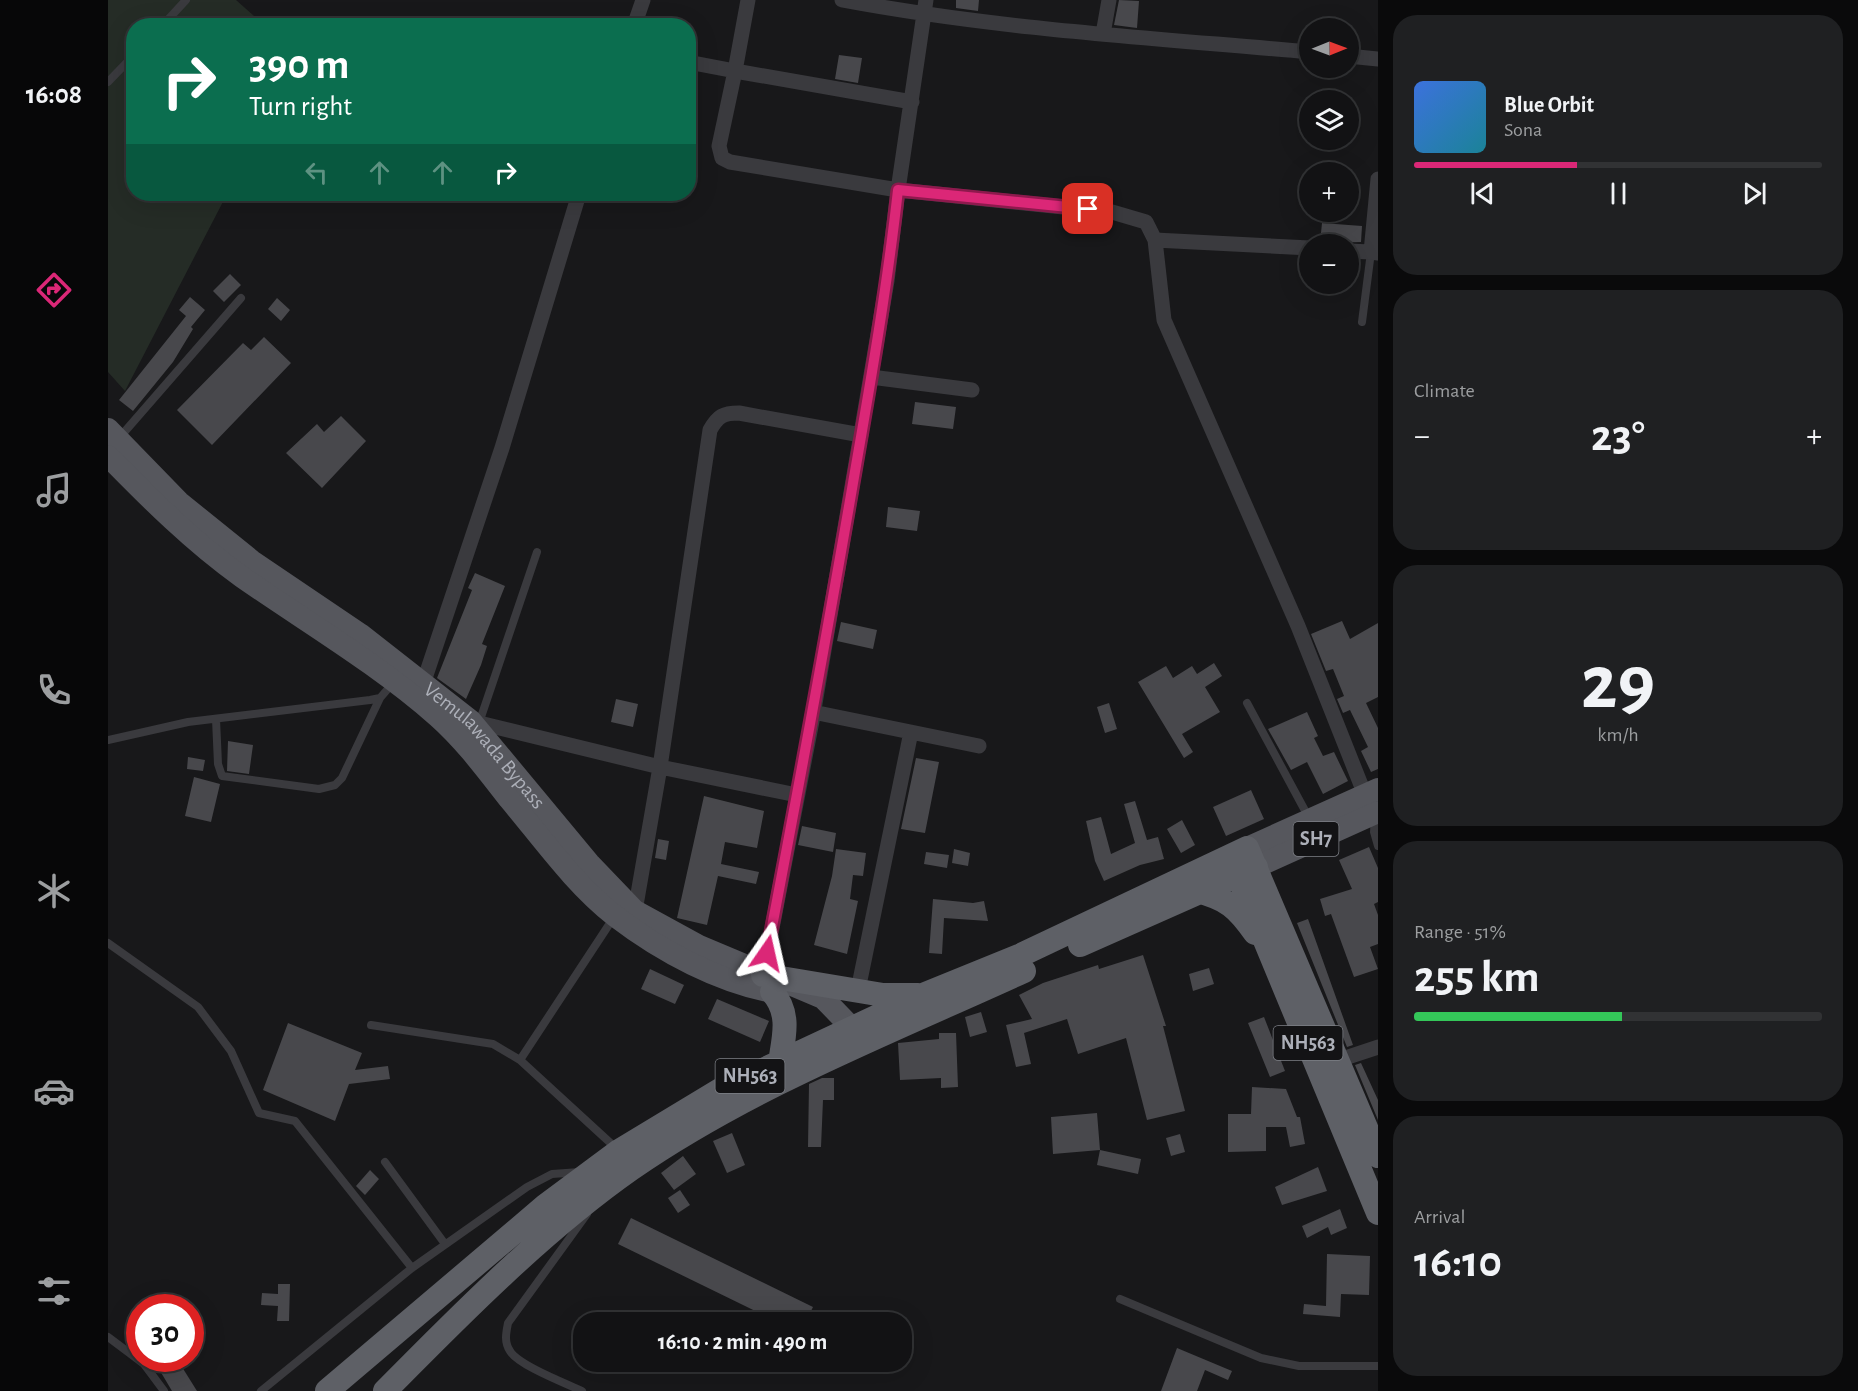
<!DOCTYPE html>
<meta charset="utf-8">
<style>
:root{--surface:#121214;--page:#1f2022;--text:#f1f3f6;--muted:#9c9ea0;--line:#313234;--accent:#db2777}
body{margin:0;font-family:"Alegreya Sans",sans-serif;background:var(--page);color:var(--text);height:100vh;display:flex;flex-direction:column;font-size:22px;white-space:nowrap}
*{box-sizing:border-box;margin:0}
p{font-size:20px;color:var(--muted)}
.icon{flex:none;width:33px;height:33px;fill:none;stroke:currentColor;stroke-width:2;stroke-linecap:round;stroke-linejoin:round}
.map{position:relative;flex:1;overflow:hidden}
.panel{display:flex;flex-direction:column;gap:15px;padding:15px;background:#0a0a0b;width:480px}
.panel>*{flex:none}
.banner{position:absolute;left:18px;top:18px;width:570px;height:183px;border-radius:24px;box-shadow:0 6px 24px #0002,0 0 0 2px var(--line);background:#0b6e4f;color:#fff;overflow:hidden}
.needle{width:39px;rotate:89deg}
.fabs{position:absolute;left:1191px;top:18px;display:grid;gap:12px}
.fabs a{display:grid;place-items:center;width:60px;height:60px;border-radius:50%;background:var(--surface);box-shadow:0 6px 24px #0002,0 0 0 2px var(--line);font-size:30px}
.speed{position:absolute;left:18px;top:1294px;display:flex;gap:12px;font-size:30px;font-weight:700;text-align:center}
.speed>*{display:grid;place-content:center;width:78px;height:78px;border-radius:50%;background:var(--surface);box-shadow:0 6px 24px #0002,0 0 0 2px var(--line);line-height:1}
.speed .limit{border:9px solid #d22;background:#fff;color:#111}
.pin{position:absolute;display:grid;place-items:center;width:51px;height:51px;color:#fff;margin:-26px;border-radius:12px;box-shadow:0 3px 9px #0006}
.me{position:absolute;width:66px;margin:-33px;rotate:11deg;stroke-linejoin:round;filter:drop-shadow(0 0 4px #0008)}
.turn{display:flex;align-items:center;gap:21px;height:126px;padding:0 24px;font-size:27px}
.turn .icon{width:78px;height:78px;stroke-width:2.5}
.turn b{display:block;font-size:42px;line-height:51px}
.lanes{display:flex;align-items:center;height:57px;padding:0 24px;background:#0003;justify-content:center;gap:30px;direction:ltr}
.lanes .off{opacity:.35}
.big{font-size:45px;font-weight:600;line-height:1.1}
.panel .tile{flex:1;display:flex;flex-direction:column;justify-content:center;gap:9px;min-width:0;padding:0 21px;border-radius:24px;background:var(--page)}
.panel .dial{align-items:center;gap:0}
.dial b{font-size:78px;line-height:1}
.song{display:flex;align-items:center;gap:18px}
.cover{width:72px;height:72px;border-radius:9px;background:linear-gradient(135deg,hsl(220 70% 55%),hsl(190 70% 35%))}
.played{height:6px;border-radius:3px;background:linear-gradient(90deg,var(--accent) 40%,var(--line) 40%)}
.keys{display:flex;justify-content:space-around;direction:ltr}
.heat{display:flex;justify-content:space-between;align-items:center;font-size:33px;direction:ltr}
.charge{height:9px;border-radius:4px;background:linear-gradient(90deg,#34c759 51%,var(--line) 0)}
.trip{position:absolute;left:465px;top:1312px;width:339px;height:60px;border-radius:24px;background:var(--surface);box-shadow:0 6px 24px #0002,0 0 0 2px var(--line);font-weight:600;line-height:60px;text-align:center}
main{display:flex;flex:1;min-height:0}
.tabs{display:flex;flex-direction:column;width:108px;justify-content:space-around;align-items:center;background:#070708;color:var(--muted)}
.tabs .icon{width:42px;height:42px}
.tabs .active{color:var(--accent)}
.tabs b{font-size:27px;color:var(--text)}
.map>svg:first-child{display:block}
.green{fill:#252c26}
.building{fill:#48484c}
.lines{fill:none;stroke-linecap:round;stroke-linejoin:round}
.service{stroke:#3a3a3e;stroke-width:8}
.minor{stroke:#3a3a3e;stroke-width:15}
.primary{stroke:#56575d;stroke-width:22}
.trunk{stroke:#5e6066;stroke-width:24}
.route-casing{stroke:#8e194d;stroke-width:15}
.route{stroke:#db2777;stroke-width:10}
.labels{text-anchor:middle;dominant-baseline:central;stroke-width:6;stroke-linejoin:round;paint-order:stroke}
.shield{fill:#131315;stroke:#7e8087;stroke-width:1.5}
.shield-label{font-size:20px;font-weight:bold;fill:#acafb8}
.street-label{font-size:21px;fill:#acafb8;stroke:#131315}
</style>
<main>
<nav class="tabs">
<b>16:08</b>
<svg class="icon active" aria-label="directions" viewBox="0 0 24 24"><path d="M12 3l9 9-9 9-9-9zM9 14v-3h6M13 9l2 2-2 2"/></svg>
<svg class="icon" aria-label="music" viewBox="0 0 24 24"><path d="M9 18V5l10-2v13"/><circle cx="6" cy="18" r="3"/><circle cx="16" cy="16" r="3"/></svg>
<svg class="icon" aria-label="phone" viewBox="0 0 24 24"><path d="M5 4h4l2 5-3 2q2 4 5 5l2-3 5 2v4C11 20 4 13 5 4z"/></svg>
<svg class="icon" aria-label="climate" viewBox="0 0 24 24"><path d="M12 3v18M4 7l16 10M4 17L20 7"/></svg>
<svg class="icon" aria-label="car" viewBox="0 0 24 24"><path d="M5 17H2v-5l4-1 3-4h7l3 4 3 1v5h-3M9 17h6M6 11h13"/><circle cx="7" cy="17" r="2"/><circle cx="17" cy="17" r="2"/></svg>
<svg class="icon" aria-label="filters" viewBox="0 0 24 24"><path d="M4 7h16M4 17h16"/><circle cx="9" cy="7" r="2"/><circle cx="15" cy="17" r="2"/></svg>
</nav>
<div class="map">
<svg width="1270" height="1391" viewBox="0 0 1270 1391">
<rect width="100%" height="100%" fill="#18181a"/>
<path class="green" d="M0,0H128L156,25L26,26V194H119L17,391L0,372Z"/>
<path class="building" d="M848,0H871L870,11L848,8Z
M1011,0L1031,1L1029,28L1006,25Z
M731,55L754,58L750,83L727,79Z
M1214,223L1254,226L1253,242L1212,243Z
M122,274L133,285L116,302L105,291Z
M82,297L97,310L83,327L85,329L65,362L25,411L11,400L78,316L71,310Z
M169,298L182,310L173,321L160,309Z
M156,337L183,363L104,445L69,410L135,343L143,350Z
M807,402L848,407L845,429L804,424Z
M233,416L258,441L214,488L178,453L209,424L216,432Z
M780,507L812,511L809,531L778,527Z
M367,573L397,586L374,644L379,646L373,665L358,699L329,678L364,590L360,588Z
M1234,621L1242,639L1270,623V697L1258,703L1270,728V769L1263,772L1253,751L1260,747L1242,710L1235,713L1229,699L1236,696L1225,669L1218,671L1203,634Z
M733,622L769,630L765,649L729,641Z
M1106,663L1114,676L1097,687L1112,712L1074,734L1085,752L1076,758L1030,682L1058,666L1065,678L1084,666L1089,674Z
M508,699L530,704L525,727L503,722Z
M1001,703L1009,729L997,733L989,707Z
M1199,712L1210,736L1206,738L1215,756L1226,752L1240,781L1215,794L1199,762L1183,770L1160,729Z
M120,741L145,745L141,774L119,771Z
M80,757L97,760L95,771L79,769Z
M808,758L831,762L817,833L793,829Z
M86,777L112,784L103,822L77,816Z
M1143,790L1156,819L1118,836L1105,807Z
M596,796L656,811L649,848L617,842L613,864L651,872L648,884L610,876L599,925L569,918Z
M1027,801L1039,840L1050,837L1056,859L1032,865L996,881L987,861L978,821L993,817L1003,854L1027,843L1016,804Z
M1074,820L1087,845L1073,853L1059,829Z
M694,826L728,833L725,852L690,845Z
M550,839L561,841L558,860L547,858Z
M1261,847L1270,868V902L1266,904L1270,915V944L1262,947L1270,969L1246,977L1223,914L1217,916L1212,899L1244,889L1231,860Z
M728,849L758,853L755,876L745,875L742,899L750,901L739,954L706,945L724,876Z
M846,849L862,853L860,866L844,863Z
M818,852L841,855L839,868L816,864Z
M825,899L865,903L876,901L880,921L836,918L834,954L821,953Z
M1200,919L1245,1045L1239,1047L1189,923Z
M1035,955L1058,1026H1055L1077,1111L1039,1120L1018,1038L970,1054L959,1019L916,1033L923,1064L908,1067L898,1025L924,1019L911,995L935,983L990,965L991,969Z
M1101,968L1106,984L1085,991L1081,974Z
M542,969L576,985L567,1004L533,989Z
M609,999L661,1021L652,1042L600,1019Z
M873,1012L879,1032L862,1037L857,1017Z
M1156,1017L1177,1071L1162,1077L1140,1023Z
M180,1023L254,1053L247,1070L280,1066L282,1079L241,1084L227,1121L155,1090Z
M831,1033H848L850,1087L833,1088V1078L792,1080L790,1043L831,1039Z
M1253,1063L1270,1100V1120L1247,1065Z
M714,1078H726V1100H715L713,1147H700L701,1084Z
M1144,1087L1178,1089L1189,1117H1192L1197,1144L1182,1147L1178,1127H1158V1151L1120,1152V1114H1143Z
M989,1113L992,1150L945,1154L943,1117Z
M624,1133L637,1165L619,1173L605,1141Z
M1072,1134L1077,1152L1063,1156L1058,1138Z
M992,1150L1033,1159L1030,1174L989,1165Z
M575,1156L588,1174L566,1190L553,1173Z
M1210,1167L1219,1191L1174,1205L1167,1187Z
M262,1170L271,1179L257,1195L248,1186Z
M572,1190L582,1205L570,1213L560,1198Z
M1232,1209L1239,1228L1223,1235L1220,1227L1199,1238L1194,1226Z
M523,1218L705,1307L697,1323H672L510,1244Z
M1219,1254L1262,1256L1261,1295L1233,1294L1232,1317L1195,1314L1196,1304L1218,1306Z
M170,1284H182L181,1321H169L170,1306L153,1305L154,1293L170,1294Z
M1069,1348L1124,1371L1120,1380L1097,1370L1089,1391H1053Z
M45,1359H69L89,1391H64Z"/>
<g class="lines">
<path class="service" d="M54,26L78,0
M0,82L26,55
M1254,322L1263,252
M12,437L133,298
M1139,703L1201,818
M108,719L110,764L114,776L211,789L227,785L234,778L272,698
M371,723L429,552
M0,740L80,722L262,700L272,698L285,683
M1267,817L1266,832L1270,846
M0,943L90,1007L123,1051L151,1113L187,1121L304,1268
M263,1025L385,1044L412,1060L509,1149
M412,1060L506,917
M277,1162L337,1244
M1012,1299L1153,1358L1191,1366H1270
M0,1337L36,1364L56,1391
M153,1391L304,1268L419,1187L444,1174L472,1172
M474,1391C457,1383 410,1365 402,1351C396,1342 398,1333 400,1323L479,1214"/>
<path class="minor" d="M640,0L627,71L804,102
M734,0C888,29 1045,38 1202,52
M526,26L535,0
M995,34L1001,0
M1240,56L1270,59
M580,62L627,71L611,146L614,158L622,162L790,190L1004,212L1038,222L1047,240L1056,320L1190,626L1257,795
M1270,179L1263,252L1270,253
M1047,240L1202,248
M1240,251L1263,252
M763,377L864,390
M316,681L394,448L471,194
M705,712L871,746
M363,721L552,767L689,795
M527,911L552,767L602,430C610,416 615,413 631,413L753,435
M655,975L704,721L779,281L790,190L818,0
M750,990L803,732
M1231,1060L1270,1047"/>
<g class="primary">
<path id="s1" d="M0,429L71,502L144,561L252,634L363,721L481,863L527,911L591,946L715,998L745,1029L751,1044"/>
<path d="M0,456C42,499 85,542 134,577C200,623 270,664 330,717C357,741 379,771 401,799C434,838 467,885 507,916C554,952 612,983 670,993"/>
<path d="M1139,848L1270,789"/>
<path d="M1148,867L1270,812"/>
</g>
<path class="trunk" d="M1124,861L1270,1213
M1089,891C1119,899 1129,907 1147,933
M972,945L1148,867
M655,975L775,995H810
M664,992C683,1013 676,1037 672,1062
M219,1391L437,1206L511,1151L612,1090L817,994L913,955L1139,848L1270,1156
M277,1391C352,1315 436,1230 523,1169C643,1086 783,1032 916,971"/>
</g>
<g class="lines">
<defs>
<path id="route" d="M659,953C689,796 718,640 745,483C762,385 779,289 790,190L980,209"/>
</defs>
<use href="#route" class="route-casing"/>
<use href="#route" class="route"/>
</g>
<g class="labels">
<g class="shield">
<rect x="1185.5" y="822" width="45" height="34" rx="4.5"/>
<rect x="1165.5" y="1026" width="69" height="34" rx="4.5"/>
<rect x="607.5" y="1059" width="69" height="34" rx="4.5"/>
</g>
<g class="shield-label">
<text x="1208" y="839">SH7</text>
<text x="1200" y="1043">NH563</text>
<text x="642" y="1076">NH563</text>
</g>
<g class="street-label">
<text stroke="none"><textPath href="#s1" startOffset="494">Vemulawada Bypass</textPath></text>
</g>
</g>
</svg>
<div class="fabs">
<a><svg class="needle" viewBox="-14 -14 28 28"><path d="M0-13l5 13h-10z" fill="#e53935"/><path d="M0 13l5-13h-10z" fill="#9c9ea0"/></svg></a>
<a><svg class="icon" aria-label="layers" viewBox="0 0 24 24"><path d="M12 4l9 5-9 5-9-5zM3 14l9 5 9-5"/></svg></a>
<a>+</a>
<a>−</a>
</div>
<div class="speed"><div class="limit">30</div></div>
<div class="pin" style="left:980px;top:209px;background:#d93025"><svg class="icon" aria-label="arrive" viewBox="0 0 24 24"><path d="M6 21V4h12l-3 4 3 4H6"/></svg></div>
<svg class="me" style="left:659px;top:953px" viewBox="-20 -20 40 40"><path d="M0-17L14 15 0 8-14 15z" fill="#db2777" stroke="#fff" stroke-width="4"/></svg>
<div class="trip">16:10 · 2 min · 490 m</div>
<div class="banner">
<div class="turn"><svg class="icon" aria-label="right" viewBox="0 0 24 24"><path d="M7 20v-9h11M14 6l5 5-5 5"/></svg><div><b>390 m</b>Turn right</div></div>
<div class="lanes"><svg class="icon off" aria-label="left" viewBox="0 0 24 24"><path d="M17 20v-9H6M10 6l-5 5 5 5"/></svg><svg class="icon off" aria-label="ahead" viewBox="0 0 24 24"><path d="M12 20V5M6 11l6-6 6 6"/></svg><svg class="icon off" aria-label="ahead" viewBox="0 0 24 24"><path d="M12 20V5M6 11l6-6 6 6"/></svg><svg class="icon" aria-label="right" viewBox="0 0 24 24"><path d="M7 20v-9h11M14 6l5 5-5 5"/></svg></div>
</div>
</div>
<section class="panel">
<div class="tile">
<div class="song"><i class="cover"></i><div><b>Blue Orbit</b><p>Sona</p></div></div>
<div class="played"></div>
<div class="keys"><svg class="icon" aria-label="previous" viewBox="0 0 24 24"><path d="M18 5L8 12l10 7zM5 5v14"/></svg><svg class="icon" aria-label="pause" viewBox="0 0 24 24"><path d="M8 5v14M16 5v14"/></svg><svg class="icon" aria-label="next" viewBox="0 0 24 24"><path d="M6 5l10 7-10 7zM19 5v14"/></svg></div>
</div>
<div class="tile"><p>Climate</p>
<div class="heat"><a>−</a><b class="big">23°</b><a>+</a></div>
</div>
<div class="tile dial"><b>29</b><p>km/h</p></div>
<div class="tile"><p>Range · 51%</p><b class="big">255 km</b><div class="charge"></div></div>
<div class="tile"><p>Arrival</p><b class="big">16:10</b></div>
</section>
</main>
